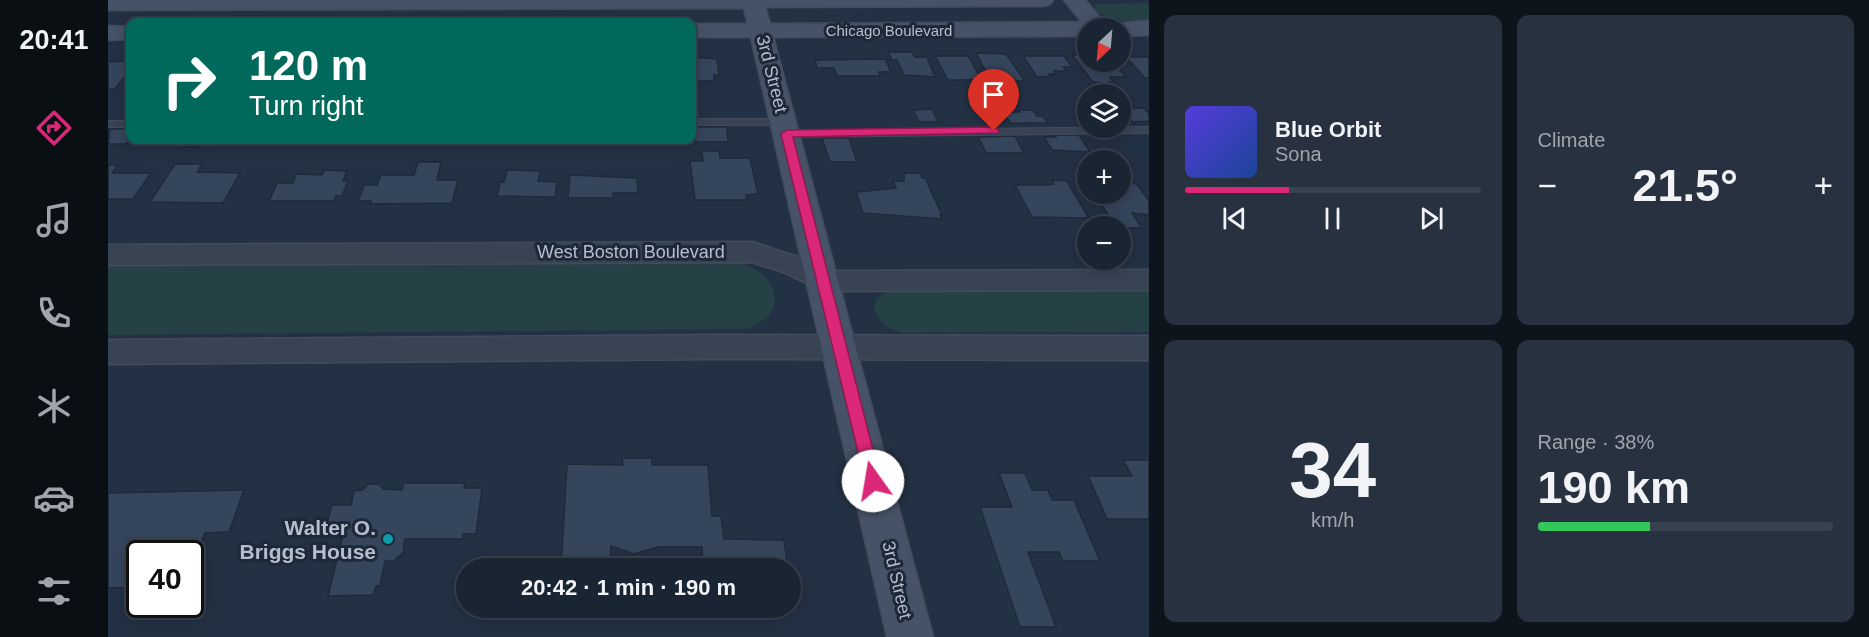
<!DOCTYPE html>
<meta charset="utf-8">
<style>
:root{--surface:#1a2533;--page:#27313f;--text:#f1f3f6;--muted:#9fa5ac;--line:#38424e;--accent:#db2777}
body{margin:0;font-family:Helvetica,sans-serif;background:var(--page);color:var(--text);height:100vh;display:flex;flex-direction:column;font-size:22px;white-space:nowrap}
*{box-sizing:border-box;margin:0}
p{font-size:20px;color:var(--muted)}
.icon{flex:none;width:33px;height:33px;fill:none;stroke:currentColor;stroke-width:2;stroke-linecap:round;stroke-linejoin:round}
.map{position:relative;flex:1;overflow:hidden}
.side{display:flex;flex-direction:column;gap:15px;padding:15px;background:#0e141c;width:720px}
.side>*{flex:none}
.banner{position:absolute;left:18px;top:18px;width:570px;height:126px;border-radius:12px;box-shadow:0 3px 15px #0003,0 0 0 2px var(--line);background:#00695c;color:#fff;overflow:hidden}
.needle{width:39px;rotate:206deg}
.tools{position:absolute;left:969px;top:18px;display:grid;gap:12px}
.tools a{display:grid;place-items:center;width:54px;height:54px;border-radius:50%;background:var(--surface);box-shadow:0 3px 15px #0003,0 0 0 2px var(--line);font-size:30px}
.speed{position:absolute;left:18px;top:540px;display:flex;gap:12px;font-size:30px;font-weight:700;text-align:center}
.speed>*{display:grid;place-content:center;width:78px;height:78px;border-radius:50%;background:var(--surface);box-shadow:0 3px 15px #0003,0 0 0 2px var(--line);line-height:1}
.speed .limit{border:3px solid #111;border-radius:9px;background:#fff;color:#111}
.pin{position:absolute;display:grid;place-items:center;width:51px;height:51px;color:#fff;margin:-62px -26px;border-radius:50% 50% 50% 0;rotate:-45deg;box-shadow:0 0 6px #0007}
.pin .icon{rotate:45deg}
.me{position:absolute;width:66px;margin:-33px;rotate:347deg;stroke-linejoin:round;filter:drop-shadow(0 0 4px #0008)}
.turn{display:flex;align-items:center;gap:21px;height:126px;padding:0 24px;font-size:27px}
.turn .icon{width:78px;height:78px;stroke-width:2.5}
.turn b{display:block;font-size:42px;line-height:51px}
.big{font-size:45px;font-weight:800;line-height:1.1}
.side .tile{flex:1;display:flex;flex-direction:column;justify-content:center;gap:9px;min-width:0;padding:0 21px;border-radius:12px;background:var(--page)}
.side .dial{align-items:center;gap:0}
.dial b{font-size:78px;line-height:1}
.song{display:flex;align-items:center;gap:18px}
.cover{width:72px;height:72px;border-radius:9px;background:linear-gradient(135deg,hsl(250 70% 55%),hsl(220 70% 35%))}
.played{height:6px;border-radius:3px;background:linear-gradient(90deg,var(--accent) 35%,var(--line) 35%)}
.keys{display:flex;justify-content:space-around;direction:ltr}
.heat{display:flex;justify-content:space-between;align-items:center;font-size:33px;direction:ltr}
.charge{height:9px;border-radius:4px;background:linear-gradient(90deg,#34c759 38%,var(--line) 0)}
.side .tiles{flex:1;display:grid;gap:15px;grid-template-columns:repeat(2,1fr)}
.trip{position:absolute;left:348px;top:558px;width:345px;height:60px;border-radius:30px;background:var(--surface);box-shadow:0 3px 15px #0003,0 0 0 2px var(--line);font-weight:800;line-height:60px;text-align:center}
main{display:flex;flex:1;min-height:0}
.menu{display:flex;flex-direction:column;width:108px;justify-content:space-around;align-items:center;background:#0a0f14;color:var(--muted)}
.menu .icon{width:42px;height:42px}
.menu .on{color:var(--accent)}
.menu b{font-size:27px;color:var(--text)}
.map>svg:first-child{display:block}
.green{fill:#264145}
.building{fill:#35455b;stroke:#1f2a3b;stroke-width:1.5}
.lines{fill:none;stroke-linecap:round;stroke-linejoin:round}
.lane-casing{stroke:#424c5d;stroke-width:2}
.street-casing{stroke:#424c5d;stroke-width:3}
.secondary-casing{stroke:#424c5d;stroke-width:3}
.lane{fill:#384353;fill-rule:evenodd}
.street{fill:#384353;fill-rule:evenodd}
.secondary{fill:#465267;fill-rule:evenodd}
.route{fill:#db2777;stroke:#8e194d;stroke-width:1.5}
.culture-dot{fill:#0f9aa8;stroke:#1d2839;stroke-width:2}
.labels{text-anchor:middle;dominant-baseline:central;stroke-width:6;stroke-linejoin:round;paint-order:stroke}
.far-street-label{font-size:15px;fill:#b5becd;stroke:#1d2839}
.street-label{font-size:18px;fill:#b5becd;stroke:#1d2839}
.near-poi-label{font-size:21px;font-weight:bold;fill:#b5becd;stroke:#1d2839;text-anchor:end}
</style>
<main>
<nav class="menu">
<b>20:41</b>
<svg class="icon on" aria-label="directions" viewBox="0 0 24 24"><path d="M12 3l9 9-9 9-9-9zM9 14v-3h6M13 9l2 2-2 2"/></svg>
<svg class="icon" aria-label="music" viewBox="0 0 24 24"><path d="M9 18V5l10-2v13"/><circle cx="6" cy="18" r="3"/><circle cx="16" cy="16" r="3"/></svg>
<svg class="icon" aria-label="phone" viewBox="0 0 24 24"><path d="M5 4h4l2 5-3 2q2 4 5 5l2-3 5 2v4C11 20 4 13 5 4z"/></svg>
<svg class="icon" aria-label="climate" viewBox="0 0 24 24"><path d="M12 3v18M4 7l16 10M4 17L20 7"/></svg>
<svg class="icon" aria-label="car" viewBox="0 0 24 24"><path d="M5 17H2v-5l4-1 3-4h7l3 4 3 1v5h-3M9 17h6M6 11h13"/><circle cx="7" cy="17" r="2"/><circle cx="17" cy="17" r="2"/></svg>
<svg class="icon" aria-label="filters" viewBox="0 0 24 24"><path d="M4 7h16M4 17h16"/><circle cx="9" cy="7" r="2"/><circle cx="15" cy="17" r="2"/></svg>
</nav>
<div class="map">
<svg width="1041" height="637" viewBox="0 0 1041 637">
<rect width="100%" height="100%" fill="#233144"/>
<path class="green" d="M1041,3V22L1004,20L986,10L988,5L994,4Z
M625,262C668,268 687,314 637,329L0,335V266Z
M1041,289V332L796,333C781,330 772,323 766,309L768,299L781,291Z"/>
<path class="building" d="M780,52H804L807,57H819L827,77L796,75L789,60H784Z
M868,53L898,54L917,81H903L900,75L892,74H887L889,77H881Z
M964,55H977L980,56V62H1005L1018,77H1002L1005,82L996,83L985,82Z
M827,56H860L874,80H840Z
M915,56H956L964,67H955L959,71H946L948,74H941L943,76L929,77Z
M584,57L609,59L611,75H606V81H584Z
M1018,57H1041V78H1037Z
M777,59L783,72H771L772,76H729L726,68H709L707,60Z
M22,61V70L7,89H0V62Z
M866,104H885L896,122H877Z
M1014,108H1036L1041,114V121L1025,122Z
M824,109L830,122H811L805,110Z
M911,110H925L929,116H935L940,123H902L895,112H912Z
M586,127H619L620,142H588Z
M2,129H22V139L18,144H0Z
M946,135H971L982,152L944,150L936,137H948Z
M907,136L916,153H878L870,137Z
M714,138H741L749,162H722Z
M76,140H106L102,146L72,147Z
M240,140H263L261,143H239Z
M339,140H372L371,142H338Z
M457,140H486V142L456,143Z
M594,151H611L612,158H642L650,194L638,195L639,200H587L582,161H595Z
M310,162H333L329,180H350L344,203L262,204L263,201H250L256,185H269L273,175H306Z
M67,164H94L89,172L132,173L115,203L42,202Z
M0,165H10L4,173H43L25,199H0Z
M216,170L239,171L235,181H240L234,196H228L226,201H161L169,183H185L188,174L214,175Z
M399,170L432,171L430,181L449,182L447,197L389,196L392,182H396Z
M796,173H812L814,178H817L834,215H832L834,219L755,213L748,192L788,188L785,181H796Z
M462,175L529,178L530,193H505V198H460Z
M944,180L959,181L981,218L924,217L907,185H939L946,184Z
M1012,181L1014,183L1029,184L1041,201V215L1024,213L1034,228H1018L1015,224H1006L987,194H1012Z
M514,458H544V465H600L604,516H613L616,539L676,540L680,568H595L594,547H550L526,554L503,546L502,568H453L459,464L515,465Z
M1015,460H1041V519H999L980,476H1024Z
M891,473H917L924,490H940L944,500H966L992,561H955L951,552H920L948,627H912L872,507H904Z
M295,483H357L356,488H374L368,534H355V539H297L295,553L286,561H277L272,586H268L265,595L220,596L237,527H218L224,505H243L246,491L255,490L260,484H271L275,489L294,490Z
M136,490L121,532L97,533L82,572V554H32V587L0,588V493Z"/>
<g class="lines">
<defs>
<path id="lane" d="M584,119H676L681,122L676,125H584Z
M0,121H22V127H0Z
M1041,127V133L679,137L674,134L679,131Z"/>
<path id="street" d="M644,242L693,258L718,271L1041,270V290L715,291L675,272L644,262L0,265V245Z
M603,335L1041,336V360L603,359L0,364V340Z"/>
<path id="secondary" d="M0,0H945L942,4L935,6L657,7L662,24L974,22L956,0H977L1001,28H980V36L665,37L825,637H779L643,37H584V24H640L636,8L0,10Z
M1041,21V35L1012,36V28H1001L1004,24Z
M0,26L22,27V39L0,40Z"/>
</defs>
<use href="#lane" class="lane-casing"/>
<use href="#street" class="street-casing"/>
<use href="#secondary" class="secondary-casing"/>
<use href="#lane" class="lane"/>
<use href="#street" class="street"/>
<use href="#secondary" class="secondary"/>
</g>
<path class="route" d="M886,127L891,131L890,133L685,137L773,481L771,487L765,489L759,487L757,481L673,134L679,130Z"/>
<circle class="culture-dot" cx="280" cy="539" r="6"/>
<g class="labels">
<g class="far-street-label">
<text x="781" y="30">Chicago Boulevard</text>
</g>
<g class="street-label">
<text transform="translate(664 74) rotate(76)">3rd Street</text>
<text x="523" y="252">West Boston Boulevard</text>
<text transform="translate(789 580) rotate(77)">3rd Street</text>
</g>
<g class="near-poi-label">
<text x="268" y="527">Walter O.<tspan x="268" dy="24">Briggs House</tspan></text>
</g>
</g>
</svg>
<div class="tools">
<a><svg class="needle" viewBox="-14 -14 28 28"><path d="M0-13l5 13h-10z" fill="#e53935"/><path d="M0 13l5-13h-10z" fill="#9fa5ac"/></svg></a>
<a><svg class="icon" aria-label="layers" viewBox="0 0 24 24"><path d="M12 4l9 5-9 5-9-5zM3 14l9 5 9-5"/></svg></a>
<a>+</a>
<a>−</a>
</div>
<div class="speed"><div class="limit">40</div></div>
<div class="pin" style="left:886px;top:131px;background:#d93025"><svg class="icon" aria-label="arrive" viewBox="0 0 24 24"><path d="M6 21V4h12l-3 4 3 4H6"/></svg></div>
<svg class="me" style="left:765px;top:481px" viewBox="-20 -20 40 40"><circle r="19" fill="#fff"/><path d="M0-13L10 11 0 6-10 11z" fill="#db2777"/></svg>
<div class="trip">20:42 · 1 min · 190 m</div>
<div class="banner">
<div class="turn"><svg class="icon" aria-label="right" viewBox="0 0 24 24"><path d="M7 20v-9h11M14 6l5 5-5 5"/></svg><div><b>120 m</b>Turn right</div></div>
</div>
</div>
<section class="side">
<div class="tiles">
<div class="tile">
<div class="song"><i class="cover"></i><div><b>Blue Orbit</b><p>Sona</p></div></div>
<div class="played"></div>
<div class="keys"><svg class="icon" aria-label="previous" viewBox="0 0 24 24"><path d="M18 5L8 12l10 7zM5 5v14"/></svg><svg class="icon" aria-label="pause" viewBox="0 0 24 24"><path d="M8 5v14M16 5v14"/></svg><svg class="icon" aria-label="next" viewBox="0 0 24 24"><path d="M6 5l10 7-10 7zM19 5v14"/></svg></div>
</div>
<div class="tile"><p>Climate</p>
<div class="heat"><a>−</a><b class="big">21.5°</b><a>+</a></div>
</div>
<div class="tile dial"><b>34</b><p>km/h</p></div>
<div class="tile"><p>Range · 38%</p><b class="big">190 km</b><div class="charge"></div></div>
</div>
</section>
</main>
